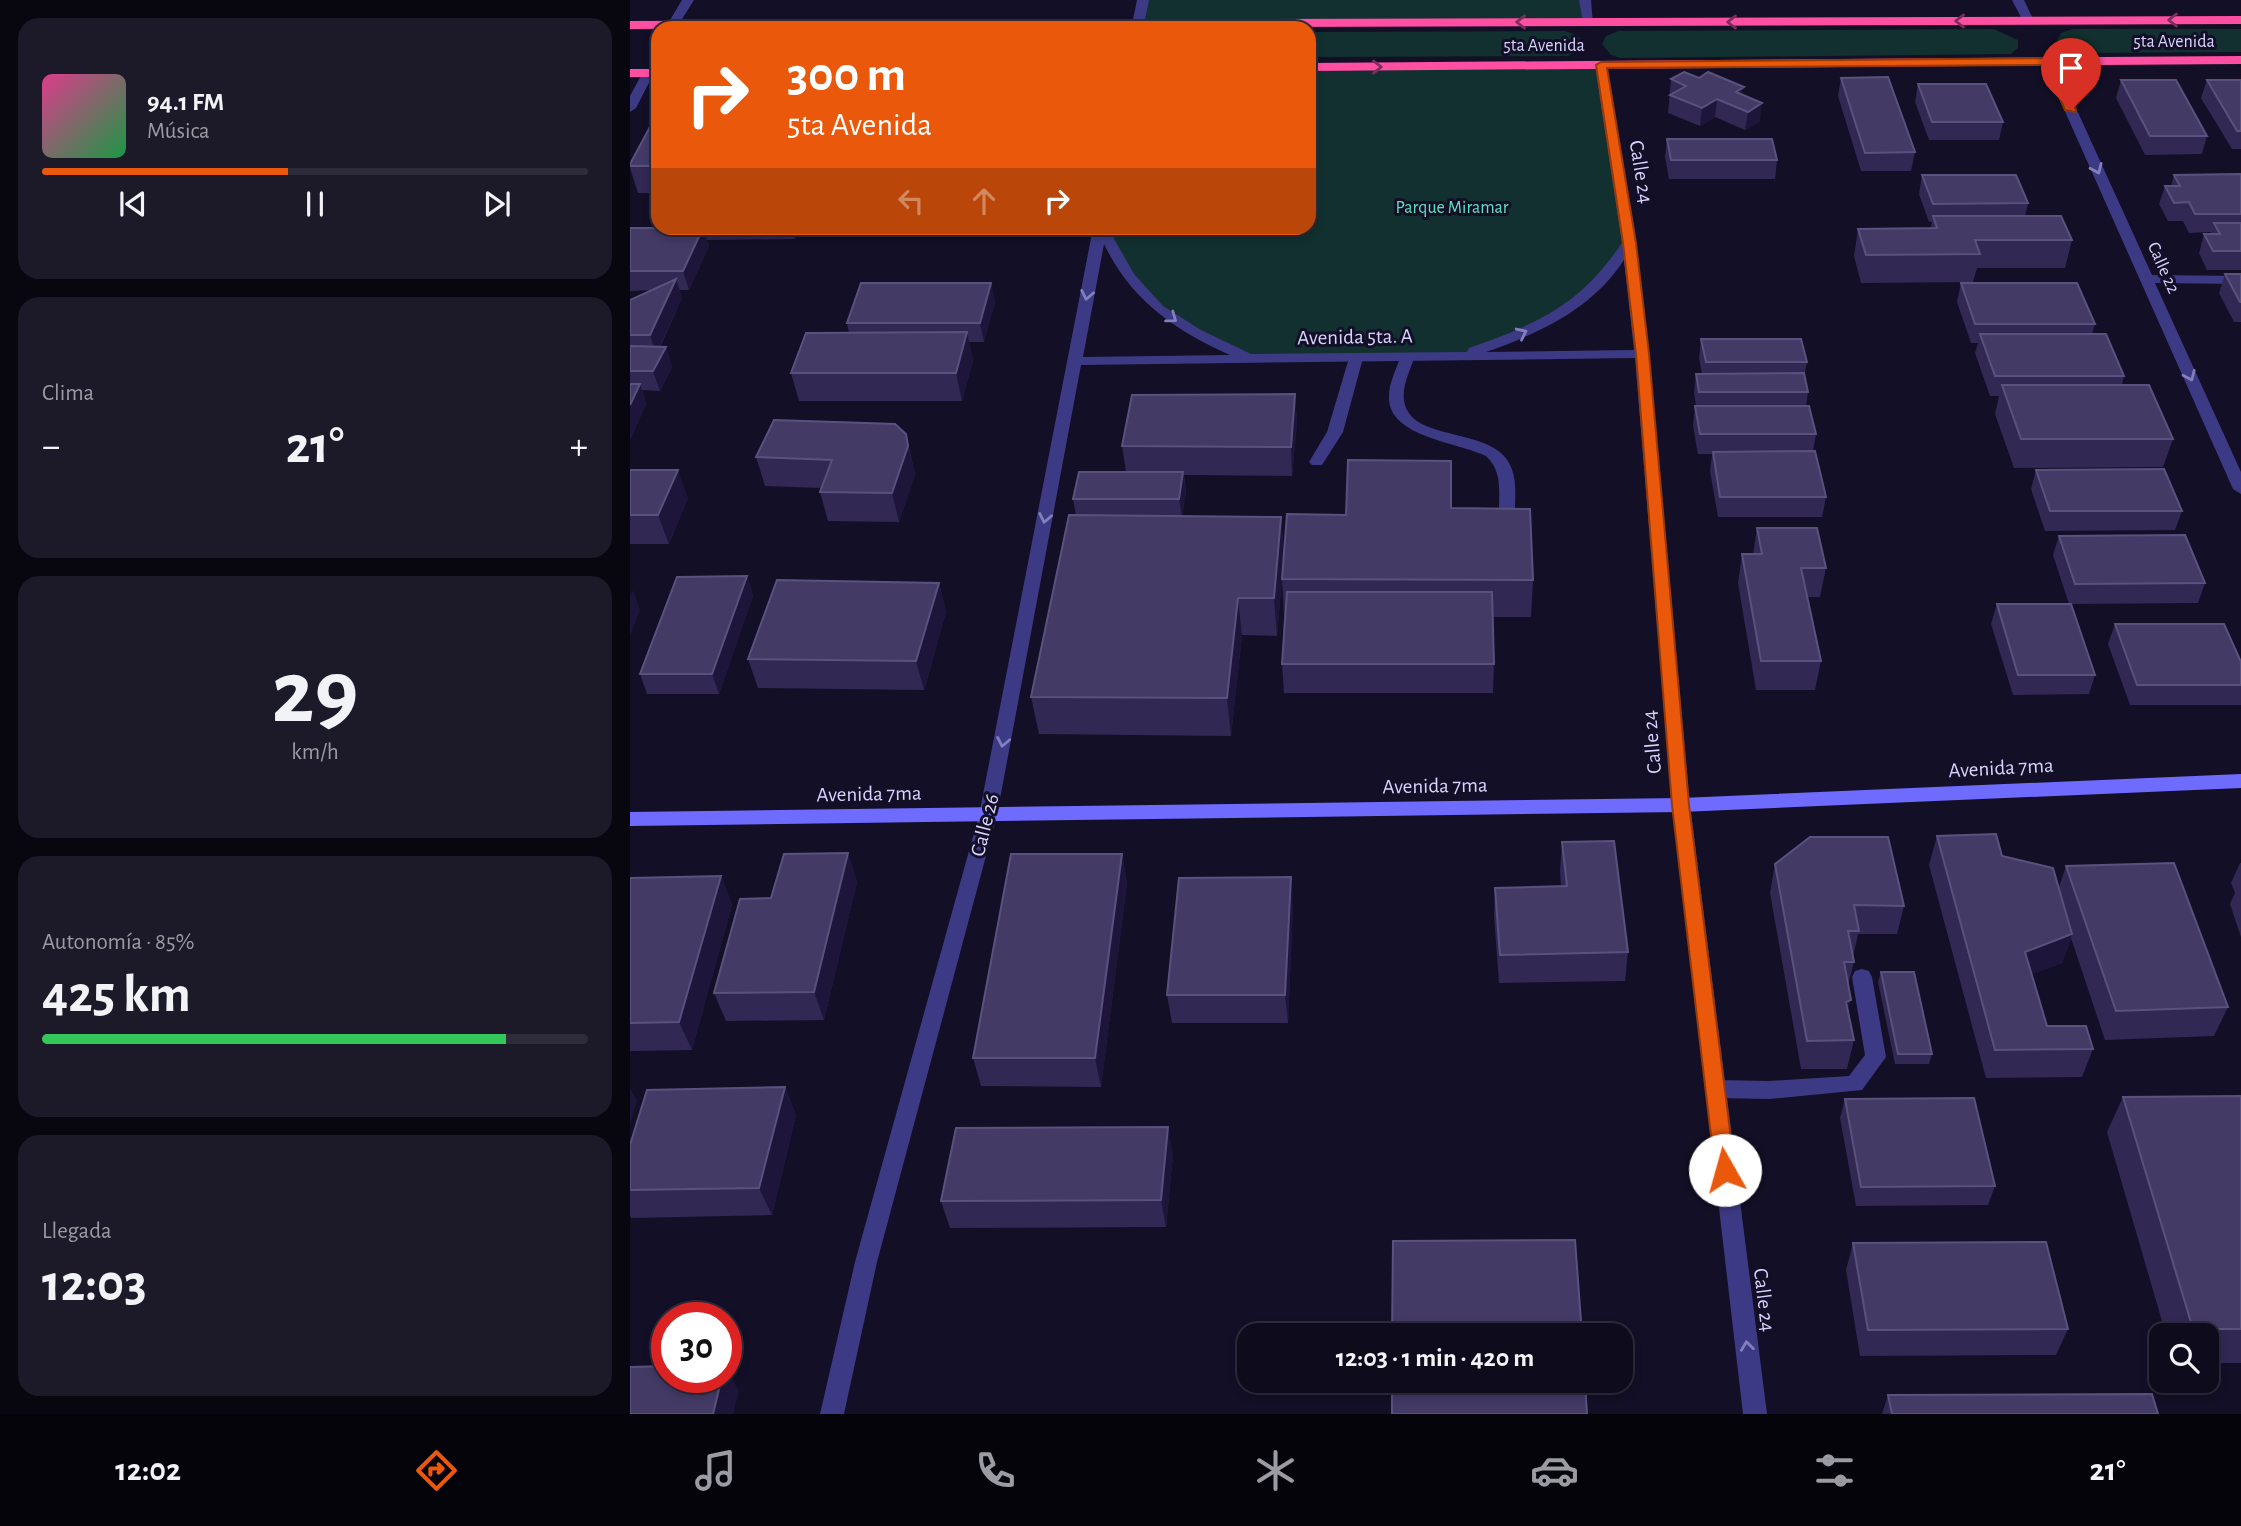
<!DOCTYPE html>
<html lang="es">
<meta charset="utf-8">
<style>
:root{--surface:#0e0b1c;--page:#1c1929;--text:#f1f3f6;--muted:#9b9ba3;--line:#2e2b3b;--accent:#ea580c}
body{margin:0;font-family:"Alegreya Sans",sans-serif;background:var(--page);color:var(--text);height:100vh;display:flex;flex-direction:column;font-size:26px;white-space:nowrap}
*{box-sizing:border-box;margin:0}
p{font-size:23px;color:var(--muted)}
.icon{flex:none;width:38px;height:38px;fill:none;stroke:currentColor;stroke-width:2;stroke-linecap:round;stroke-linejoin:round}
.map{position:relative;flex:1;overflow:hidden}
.details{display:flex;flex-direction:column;gap:18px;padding:18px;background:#08060f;width:630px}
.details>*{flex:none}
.top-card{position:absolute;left:21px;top:21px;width:665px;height:214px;border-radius:21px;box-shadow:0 4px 10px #0003,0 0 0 2px var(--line);background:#ea580c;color:#fff;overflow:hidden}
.buttons{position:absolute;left:1519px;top:1323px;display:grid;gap:14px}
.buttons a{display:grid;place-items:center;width:70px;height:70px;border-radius:14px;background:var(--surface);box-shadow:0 4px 10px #0003,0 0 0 2px var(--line);font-size:35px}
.speed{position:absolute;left:21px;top:1302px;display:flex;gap:14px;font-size:35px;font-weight:700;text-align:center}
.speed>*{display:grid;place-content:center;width:91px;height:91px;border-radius:50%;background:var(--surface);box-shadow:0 4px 10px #0003,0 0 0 2px var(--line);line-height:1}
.speed .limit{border:10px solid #d22;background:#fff;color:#111}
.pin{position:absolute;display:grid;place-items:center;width:60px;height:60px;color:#fff;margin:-72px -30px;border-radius:50% 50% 50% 0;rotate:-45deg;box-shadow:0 0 7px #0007}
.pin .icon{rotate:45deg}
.me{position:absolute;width:77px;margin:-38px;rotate:353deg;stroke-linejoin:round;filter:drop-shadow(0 0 5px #0008)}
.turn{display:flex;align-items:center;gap:24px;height:147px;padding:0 21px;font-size:32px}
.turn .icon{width:91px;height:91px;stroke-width:2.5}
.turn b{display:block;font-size:49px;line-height:60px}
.lanes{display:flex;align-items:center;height:66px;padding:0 21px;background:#0003;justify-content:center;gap:35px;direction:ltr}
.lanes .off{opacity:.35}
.big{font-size:52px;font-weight:600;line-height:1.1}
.details .card{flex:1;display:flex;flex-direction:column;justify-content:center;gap:10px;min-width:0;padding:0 24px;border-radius:21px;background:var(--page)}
.details .dial{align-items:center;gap:0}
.dial b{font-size:91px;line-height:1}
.song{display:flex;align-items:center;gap:21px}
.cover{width:84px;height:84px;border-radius:10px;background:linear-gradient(135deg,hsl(330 70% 55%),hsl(140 70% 35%))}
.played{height:7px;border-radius:4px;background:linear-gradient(90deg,var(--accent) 45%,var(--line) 45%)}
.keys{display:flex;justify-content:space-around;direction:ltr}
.heat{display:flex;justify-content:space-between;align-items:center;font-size:38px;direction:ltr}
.charge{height:10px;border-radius:5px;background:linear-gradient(90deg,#34c759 85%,var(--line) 0)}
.trip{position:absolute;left:607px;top:1323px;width:396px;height:70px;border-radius:21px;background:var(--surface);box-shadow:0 4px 10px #0003,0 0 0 2px var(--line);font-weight:600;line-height:70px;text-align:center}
.menu{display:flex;height:112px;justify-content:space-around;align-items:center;background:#06040b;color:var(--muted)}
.menu .icon{width:49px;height:49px}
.menu .active{color:var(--accent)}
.menu b{font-size:32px;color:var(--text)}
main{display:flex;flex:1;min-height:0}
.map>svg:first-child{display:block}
.green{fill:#12302f}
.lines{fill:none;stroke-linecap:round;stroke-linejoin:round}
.lane{fill:#3d3a85;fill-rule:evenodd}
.street{fill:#3d3a85;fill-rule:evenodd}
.secondary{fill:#6f6bff;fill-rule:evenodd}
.highway{fill:#ff4fa3;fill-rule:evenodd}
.wall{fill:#312854}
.shaded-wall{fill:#1d163a}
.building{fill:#433a66;stroke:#5a527e;stroke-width:2}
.oneway{stroke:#7d2c5e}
.oneway2{stroke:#837fbc}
.route{fill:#ea580c;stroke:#983908;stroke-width:2}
.labels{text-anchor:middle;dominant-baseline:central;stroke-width:6;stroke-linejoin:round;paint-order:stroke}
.far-street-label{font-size:18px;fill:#d9d4ff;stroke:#130f26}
.far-park-label{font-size:18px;fill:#5fe0c0;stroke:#130f26}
.street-label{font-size:21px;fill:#d9d4ff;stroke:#130f26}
</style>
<main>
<section class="details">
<div class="card">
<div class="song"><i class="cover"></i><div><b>94.1 FM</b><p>Música</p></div></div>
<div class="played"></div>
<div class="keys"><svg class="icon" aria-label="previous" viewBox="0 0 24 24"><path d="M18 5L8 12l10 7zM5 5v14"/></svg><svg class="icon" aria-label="pause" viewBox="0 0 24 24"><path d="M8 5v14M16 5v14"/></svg><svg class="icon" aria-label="next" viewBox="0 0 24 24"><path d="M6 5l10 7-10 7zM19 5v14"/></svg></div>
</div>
<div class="card"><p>Clima</p>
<div class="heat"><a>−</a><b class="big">21°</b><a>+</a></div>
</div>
<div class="card dial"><b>29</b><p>km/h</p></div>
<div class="card"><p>Autonomía · 85%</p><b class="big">425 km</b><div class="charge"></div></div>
<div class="card"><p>Llegada</p><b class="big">12:03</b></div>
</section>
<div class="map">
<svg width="1611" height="1414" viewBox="0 0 1611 1414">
<rect width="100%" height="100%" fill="#130f26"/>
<path class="green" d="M513,0H955L959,22L508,24Z
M1364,29L1388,40V48L1381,54L991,58L981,55L972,44L976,36L988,31Z
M1443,29H1611V52L1455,53L1427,40L1431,33Z
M935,31L947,35L954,43L948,51L938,56L679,57V32Z
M971,65L999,243L941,306L828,356L622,359L515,299L488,263L472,228H679V67Z"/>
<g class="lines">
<path class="lane" d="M726,354L733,358L713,432L692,465H682L679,462L697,432L719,358Z
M777,354L784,358C780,371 772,386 774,400C779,444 865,425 881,467C887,481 885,496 885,510L883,514L877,515L869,510C869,489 872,471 856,456C828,442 757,437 759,396C759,383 766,370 770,358Z
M1232,969L1239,971L1242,977L1256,1057L1232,1090L1139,1099L1085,1098L1078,1095L1075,1089L1078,1083L1085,1080L1139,1081L1219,1076L1235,1055L1222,977L1225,971Z"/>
<path class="street" d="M52,0H64L47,27H39L37,25Z
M507,0H519L514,24L508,27L502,24Z
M949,0H961L963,24L953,22Z
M1382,0H1394L1404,21L1402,23H1394Z
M1415,59L1425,62L1522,275L1611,276V284L1525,283L1611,472V494L1603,489L1413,62Z
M971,61L977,65L1006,243L1019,354L1060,805L1137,1414H1113L1042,805L1005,358L451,365L367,815L247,1262L214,1414H190L225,1262L349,815L463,228H478L504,274L533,306L571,330L621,354L837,352L839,348C909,323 949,306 992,243L965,65ZM474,244C501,300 544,330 600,355L453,357ZM994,260L1004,350L856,352C910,333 962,309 994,260Z
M14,70L24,73L6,108L0,112V96Z"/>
<path class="secondary" d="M1611,774V788L1051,812L0,826V812L1051,798Z"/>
<path class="highway" d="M1611,16V24L0,29V21Z
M1611,56V64L679,71V63Z
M0,69H28V77H0Z"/>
</g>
<path class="wall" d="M1211,78L1285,152L1281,171H1231L1208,96Z
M1041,79L1113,95L1130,121L1115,130L1085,117L1070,126L1038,113Z
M1491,80L1577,136L1572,154L1515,155L1486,98Z
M1577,80H1611V149H1602L1571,98Z
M1288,84L1373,122L1369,140H1299L1285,102Z
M28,112V193H8L0,168V164Z
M1037,139L1147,160L1145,179H1039L1035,157Z
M1611,174V270H1577L1569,253L1574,234H1580L1581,232L1559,233L1553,221H1538L1529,204L1535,186H1541L1544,175Z
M1292,175L1398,203L1395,216L1442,240L1435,268H1347L1343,282L1231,283L1224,256L1228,229H1300L1302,222H1299L1289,194Z
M0,228H169L165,239L77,240L79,246L59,290H49L52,298L30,347H36L42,367L30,391L12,390L16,404L0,440V300L21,290L0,291Z
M1595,274H1611V322H1604L1589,293Z
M361,283L365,302L354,342H339L343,361L332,401H169L161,373L219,333L217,323Z
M1331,283L1465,324L1462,334L1494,376L1492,385L1543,439L1533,467L1384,468L1365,414L1369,396H1360L1345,353L1348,343H1341L1327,302Z
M1071,339L1177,362L1174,377L1178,392L1176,406L1186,434L1183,451L1196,497L1192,517H1088L1080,471L1082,454H1068L1063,426L1065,406H1066L1064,393L1066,374H1072L1069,358Z
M665,394L667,423L662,476L554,475L556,492L552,516L651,517L654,554L647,636L612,635L601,736L409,734L401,697L446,515L443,499L496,472L492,446Z
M276,434L285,475L269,522L198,521L190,492L191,488L135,486L126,457Z
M0,470L58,498L39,544H0Z
M1406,470L1552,511L1545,530L1415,531L1401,489Z
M821,508L903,580L901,617H863L864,664L863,693H654L652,664L654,616L652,579L716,515Z
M1127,528L1196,568L1190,597H1177L1191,661L1185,690H1126L1108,583L1112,554H1123Z
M1429,536L1575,583L1568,603L1439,604L1423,555Z
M117,576L123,596L89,694H17L10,674Z
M309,583L316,612L294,690L128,688L118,659Z
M1367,604L1465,675L1459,694L1383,695L1361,624Z
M1485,624L1611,662V705H1500L1478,644Z
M1307,836L1372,856L1429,887L1436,866L1598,1007L1584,1036L1475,1040L1441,938L1432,963L1402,974L1417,1026L1463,1049L1452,1077L1356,1078L1299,865Z
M932,842L998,952L995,981L869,983L864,916L865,888L931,886L930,871Z
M218,853L227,882L194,1020L96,1021L84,993L141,898Z
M492,854L497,883L471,1087L351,1086L343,1058Z
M1610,863H1611V937L1600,904L1605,893L1601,883Z
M1145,864L1274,906L1267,934H1228L1223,957L1224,962L1218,985V1012L1224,1040L1217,1069H1171L1140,893Z
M91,876L102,905L62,1050L0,1051V878Z
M663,906L658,1023H542L537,995Z
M1251,972L1302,1054L1299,1064H1265L1248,982Z
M155,1087L166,1115L142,1215L1,1218L0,1215V1145Z
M1611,1096V1363H1577V1335H1536L1477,1132L1493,1097Z
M1215,1099L1365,1186L1358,1205L1226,1206L1210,1118Z
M543,1154L536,1227L320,1228L311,1201Z
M1223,1243L1438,1329L1426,1355L1230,1356L1216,1270Z
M1258,1395L1528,1414H1252Z"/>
<path class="shaded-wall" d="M1114,87L1111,105L1106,92Z
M1087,99L1085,117L1070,126L1072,108Z
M1132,103L1130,121L1115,130L1118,112Z
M73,228L79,246L59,290L53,271Z
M162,228H169L165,239Z
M46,279L52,298L26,354L20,335Z
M361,283L365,302L354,342L350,323Z
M337,332L343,361L332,401L326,373Z
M36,347L42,367L30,391L23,371Z
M10,384L16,404L0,440V405Z
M665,394L667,423L662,476L661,447Z
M278,446L285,475L269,522L262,493Z
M48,470L58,498L39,544L28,515Z
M553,472L556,492L552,518L549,499Z
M651,517L654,554L647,636L644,598Z
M117,576L123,596L89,694L82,674Z
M309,583L316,612L294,690L286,661Z
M3,590L10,610L0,636V597Z
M608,598L612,635L601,736L597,698Z
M218,853L227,882L194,1020L184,992Z
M492,854L497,883L471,1087L465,1058Z
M91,876L102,905L62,1050L49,1022Z
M661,877L663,906L658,1023L655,995Z
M1442,934L1432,963L1385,981L1395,952Z
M1221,1000L1214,1028L1216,1002Z
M155,1087L166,1115L142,1215L129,1188Z
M0,1088L7,1101L0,1124Z
M538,1127L543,1154L536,1227L531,1200Z
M96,1368L109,1391L103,1414H83L92,1377H96Z"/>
<path class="building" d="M1054,72L1069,78L1078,72L1114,87L1106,92L1132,103L1118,112L1087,99L1072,108L1040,95L1056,86L1041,79Z
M1258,77L1285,152L1235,153L1211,78Z
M1491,80H1546L1577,136H1520Z
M1577,80H1611V131H1607Z
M1288,84H1356L1373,122H1302Z
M28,112V166H0V164Z
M1037,139H1142L1147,160H1041Z
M1611,174V214H1565L1559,202L1544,203L1535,186H1550L1544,175Z
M1292,175H1386L1398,203L1303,204Z
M1303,216H1431L1442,240H1345L1350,254L1236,255L1228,229L1307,228Z
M1584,223H1611V251H1583L1574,234H1590Z
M0,228H73L53,271H0Z
M1595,274H1611V302H1610Z
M46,279L20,335H0V300Z
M231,283H361L350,323H217Z
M1331,283H1447L1465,324H1345Z
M337,332L326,373H161L176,333Z
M1350,334H1476L1494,376H1365Z
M1071,339H1171L1177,362H1076Z
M0,346L36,347L23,371H0Z
M1174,373L1178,392H1069L1066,374Z
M0,384H10L0,405Z
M1372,385H1519L1543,439H1391Z
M665,394L661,447L492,446L502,395Z
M1065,406H1179L1186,434H1070Z
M144,420L265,424L276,434L278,446L262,493L190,492L202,460L126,457Z
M1185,451L1196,497H1090L1083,452Z
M718,460L821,461V508L900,509L903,580L652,579L657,514L716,515Z
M1534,469L1552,511H1420L1406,470Z
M0,470H48L28,515H0Z
M449,472H553L549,499H443Z
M439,515L651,517L644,598H608L597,698L401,697Z
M1127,528H1187L1196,568H1171L1191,661H1131L1112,554H1132Z
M1555,535L1575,583L1445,584L1429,536Z
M117,576L82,674H10L47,577Z
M147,580L309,583L286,661L118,659Z
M657,592H862L864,664H652Z
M1367,604H1441L1465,675H1388Z
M1485,624H1594L1611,662V685H1507Z
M1366,834L1372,856L1423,868L1442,934L1395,952L1417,1026H1456L1463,1049L1365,1050L1307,836Z
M1180,837H1258L1274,906L1224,905L1229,931H1218L1224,962H1214L1221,1000L1216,1002L1224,1040L1177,1041L1145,864Z
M984,841L998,952L870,955L865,888L937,886L932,842Z
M218,853L184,992L84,993L110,899L141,898L154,854Z
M381,854H492L465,1058H343Z
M1544,863L1598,1007L1486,1011L1436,866Z
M91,876L49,1022L0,1023V878Z
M661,877L655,995H537L549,878Z
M1251,972H1284L1302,1054H1268Z
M155,1087L129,1188L0,1190V1145L17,1090Z
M1611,1096V1329H1563L1493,1097Z
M1344,1098L1365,1186L1231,1187L1215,1099Z
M538,1127L531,1200L311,1201L326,1128Z
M945,1240L952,1335H762L763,1241Z
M1416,1242L1438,1329L1238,1330L1223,1243Z
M37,1366V1377H92L83,1414H0V1367Z
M762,1381H955L957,1414H762Z
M1522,1394L1528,1414H1262L1258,1395Z"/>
<defs><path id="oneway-chevron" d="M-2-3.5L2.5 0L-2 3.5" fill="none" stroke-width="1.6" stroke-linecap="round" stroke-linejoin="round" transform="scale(1.75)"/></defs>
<g class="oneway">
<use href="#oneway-chevron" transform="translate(1543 20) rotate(180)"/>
<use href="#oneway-chevron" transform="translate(1330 21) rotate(180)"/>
<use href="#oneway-chevron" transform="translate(891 22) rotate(180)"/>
<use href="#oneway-chevron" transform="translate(1102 22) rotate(180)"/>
<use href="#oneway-chevron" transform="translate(747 67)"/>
</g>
<g class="oneway2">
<use href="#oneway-chevron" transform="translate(1467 169) rotate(66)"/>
<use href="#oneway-chevron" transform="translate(457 295) rotate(101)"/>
<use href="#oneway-chevron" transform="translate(542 318) rotate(36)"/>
<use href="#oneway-chevron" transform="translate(892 333) rotate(-26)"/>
<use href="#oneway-chevron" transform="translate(1560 376) rotate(66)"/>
<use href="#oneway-chevron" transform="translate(415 518) rotate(101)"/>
<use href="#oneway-chevron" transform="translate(373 742) rotate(101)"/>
<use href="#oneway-chevron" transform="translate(1117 1346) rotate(-97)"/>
</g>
<path class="route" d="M1419,58L1424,62L1446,110L1445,112L1435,110L1415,65L977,68L1006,243L1019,354L1059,805L1105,1170L1102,1176L1095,1179L1088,1176L1085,1170L1042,805L1006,354L993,243L966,65L971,62Z"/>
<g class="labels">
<g class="far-street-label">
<text x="1544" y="42">5ta Avenida</text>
<text x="914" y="46">5ta Avenida</text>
<text transform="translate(1533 268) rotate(66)">Calle 22</text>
</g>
<g class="far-park-label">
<text x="822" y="208">Parque Miramar</text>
</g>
<g class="street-label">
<text transform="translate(1011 172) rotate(81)">Calle 24</text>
<text transform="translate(725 337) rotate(-1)">Avenida 5ta. A</text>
<text transform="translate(1022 742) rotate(-95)">Calle 24</text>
<text transform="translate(1371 768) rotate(-3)">Avenida 7ma</text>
<text transform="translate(805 786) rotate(-1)">Avenida 7ma</text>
<text transform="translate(239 794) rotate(-1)">Avenida 7ma</text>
<text transform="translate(355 825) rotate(-76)">Calle 26</text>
<text transform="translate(1134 1300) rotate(83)">Calle 24</text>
</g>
</g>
</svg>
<div class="buttons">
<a><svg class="icon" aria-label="search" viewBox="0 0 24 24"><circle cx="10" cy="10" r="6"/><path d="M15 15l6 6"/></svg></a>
</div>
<div class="speed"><div class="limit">30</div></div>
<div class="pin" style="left:1441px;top:110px;background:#d93025"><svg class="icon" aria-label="arrive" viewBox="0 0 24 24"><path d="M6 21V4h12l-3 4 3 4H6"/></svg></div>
<svg class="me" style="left:1095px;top:1170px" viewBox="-20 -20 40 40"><circle r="19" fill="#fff"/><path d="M0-13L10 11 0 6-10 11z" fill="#ea580c"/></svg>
<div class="trip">12:03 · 1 min · 420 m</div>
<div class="top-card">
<div class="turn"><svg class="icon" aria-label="right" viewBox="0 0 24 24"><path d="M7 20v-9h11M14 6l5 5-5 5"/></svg><div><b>300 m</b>5ta Avenida</div></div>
<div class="lanes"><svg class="icon off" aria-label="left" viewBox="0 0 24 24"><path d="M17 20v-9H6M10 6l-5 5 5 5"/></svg><svg class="icon off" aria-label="ahead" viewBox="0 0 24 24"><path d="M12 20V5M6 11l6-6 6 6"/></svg><svg class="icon" aria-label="right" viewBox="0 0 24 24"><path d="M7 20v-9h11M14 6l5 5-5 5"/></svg></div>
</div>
</div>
</main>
<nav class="menu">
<b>12:02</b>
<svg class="icon active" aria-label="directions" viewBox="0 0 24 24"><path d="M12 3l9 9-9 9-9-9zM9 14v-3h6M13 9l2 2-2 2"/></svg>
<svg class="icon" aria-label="music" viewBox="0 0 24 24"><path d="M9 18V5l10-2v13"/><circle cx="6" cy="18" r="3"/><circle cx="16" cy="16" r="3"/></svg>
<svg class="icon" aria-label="phone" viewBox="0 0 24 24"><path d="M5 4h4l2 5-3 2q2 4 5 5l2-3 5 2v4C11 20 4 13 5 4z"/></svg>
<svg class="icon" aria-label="climate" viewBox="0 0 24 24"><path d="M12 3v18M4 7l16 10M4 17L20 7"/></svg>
<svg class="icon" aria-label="car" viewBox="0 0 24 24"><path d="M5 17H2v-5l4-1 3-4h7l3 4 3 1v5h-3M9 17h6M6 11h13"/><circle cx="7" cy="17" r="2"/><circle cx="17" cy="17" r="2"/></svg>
<svg class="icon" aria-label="filters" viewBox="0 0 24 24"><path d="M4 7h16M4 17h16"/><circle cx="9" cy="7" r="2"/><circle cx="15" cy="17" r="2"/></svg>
<b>21°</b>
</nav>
